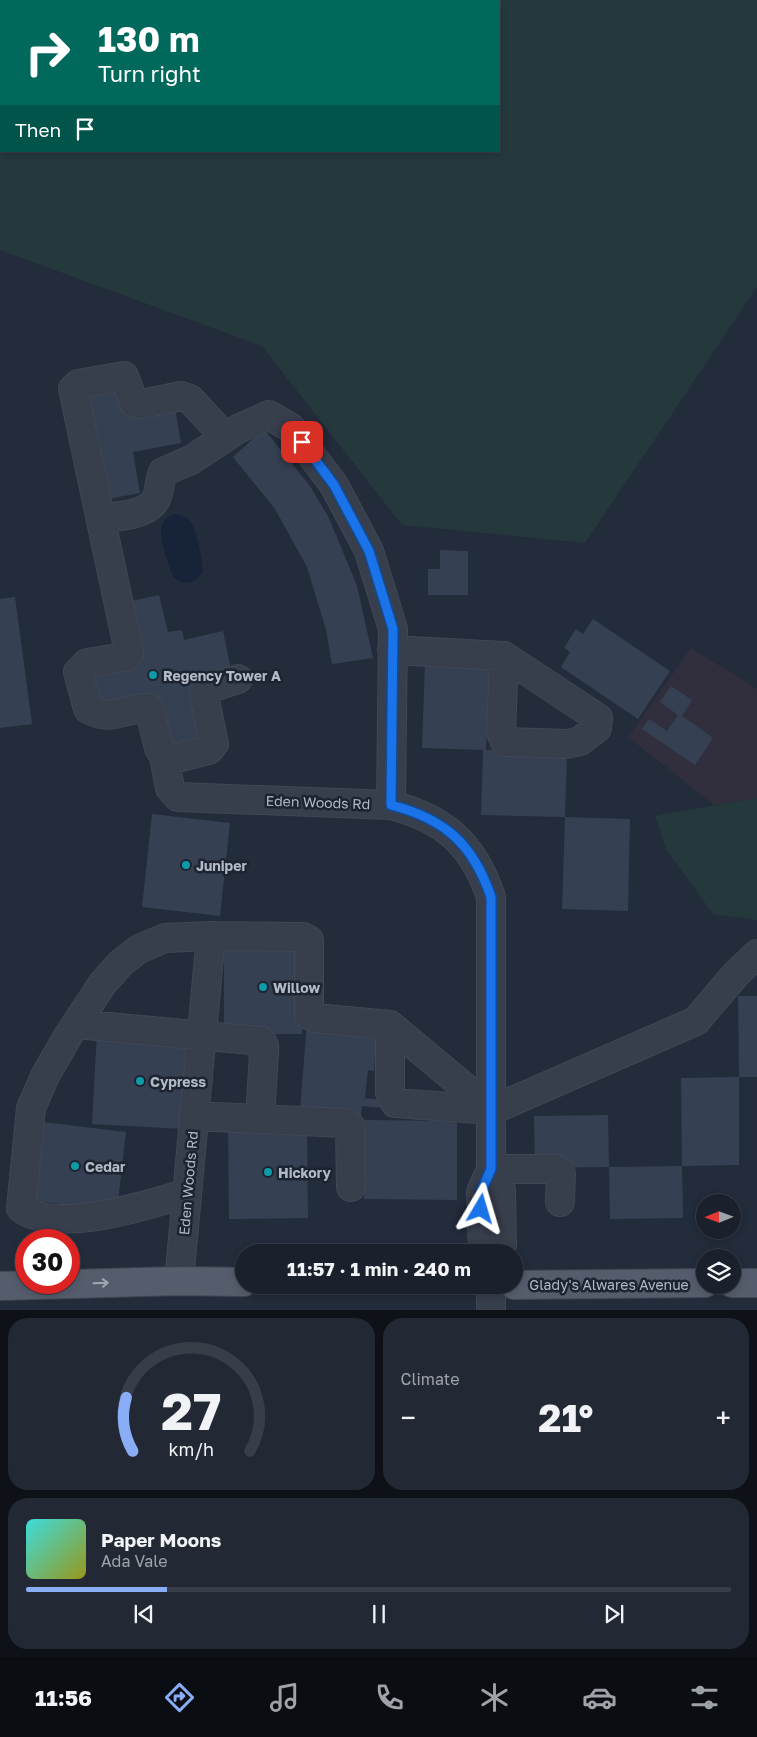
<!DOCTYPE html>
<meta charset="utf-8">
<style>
:root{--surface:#1a212c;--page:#232934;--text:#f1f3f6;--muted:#9fa3a9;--line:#383e48;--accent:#89adf6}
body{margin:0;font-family:"Golos Text",sans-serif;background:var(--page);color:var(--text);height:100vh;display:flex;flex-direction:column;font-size:19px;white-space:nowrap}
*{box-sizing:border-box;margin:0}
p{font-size:16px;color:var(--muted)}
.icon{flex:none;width:28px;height:28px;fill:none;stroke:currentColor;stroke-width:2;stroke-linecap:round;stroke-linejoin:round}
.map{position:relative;height:1310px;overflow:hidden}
.drawer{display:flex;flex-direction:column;gap:8px;padding:8px;background:#0e1218;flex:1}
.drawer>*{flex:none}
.banner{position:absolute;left:0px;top:0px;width:500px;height:152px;box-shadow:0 2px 8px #0003,0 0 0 1px var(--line);background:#00695c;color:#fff;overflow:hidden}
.needle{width:32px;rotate:269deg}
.controls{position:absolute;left:696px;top:1194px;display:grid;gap:10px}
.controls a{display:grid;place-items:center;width:45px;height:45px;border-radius:50%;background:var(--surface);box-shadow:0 2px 8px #0003,0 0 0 1px var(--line);font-size:25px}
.speed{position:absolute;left:15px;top:1229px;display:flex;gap:10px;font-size:25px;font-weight:700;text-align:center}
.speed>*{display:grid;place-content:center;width:65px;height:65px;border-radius:50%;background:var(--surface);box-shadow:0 2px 8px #0003,0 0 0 1px var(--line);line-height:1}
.speed .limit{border:8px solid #d22;background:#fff;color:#111}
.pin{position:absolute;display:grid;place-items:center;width:42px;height:42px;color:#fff;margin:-21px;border-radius:10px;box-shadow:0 2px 8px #0006}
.me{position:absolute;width:55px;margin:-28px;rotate:7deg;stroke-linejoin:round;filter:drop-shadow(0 0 4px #0008)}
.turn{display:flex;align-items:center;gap:18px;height:105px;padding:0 15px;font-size:22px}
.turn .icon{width:65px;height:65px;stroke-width:2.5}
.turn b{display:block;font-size:35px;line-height:42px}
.then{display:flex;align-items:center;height:48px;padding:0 15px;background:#0003;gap:10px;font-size:19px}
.big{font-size:38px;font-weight:700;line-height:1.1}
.drawer .widget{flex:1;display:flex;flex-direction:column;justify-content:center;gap:8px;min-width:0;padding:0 18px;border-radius:20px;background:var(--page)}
.drawer .dial{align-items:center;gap:0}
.dial svg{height:130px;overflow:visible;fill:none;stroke:var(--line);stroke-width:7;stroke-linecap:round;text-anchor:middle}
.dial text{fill:var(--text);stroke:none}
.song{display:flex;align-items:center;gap:15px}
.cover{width:60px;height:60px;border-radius:8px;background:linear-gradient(135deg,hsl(180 70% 55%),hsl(60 70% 35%))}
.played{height:5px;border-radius:2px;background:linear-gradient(90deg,var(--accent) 20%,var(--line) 20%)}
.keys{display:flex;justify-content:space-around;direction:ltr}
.heat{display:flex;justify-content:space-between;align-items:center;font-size:28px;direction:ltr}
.drawer .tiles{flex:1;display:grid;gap:8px;grid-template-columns:1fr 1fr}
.widget:last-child{grid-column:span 2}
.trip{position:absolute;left:235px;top:1244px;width:288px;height:50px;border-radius:25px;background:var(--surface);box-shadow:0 2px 8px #0003,0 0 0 1px var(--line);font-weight:700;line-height:50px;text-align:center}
.tab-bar{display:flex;height:80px;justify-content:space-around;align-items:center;background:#0a0d12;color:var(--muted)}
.tab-bar .icon{width:35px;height:35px}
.tab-bar .current{color:var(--accent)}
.tab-bar b{font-size:22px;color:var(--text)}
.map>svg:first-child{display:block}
.medical{fill:#312f3d}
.green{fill:#25393d;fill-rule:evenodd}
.water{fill:#172339}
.building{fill:#354052}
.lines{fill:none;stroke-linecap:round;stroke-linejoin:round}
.minor-casing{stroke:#404755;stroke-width:30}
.major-casing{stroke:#404755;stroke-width:30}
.minor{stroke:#373e4c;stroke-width:28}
.major{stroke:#555d6c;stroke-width:28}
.oneway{stroke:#9fa7b5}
.route-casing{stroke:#114b97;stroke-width:12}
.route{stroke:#1a73e8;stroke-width:9}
.culture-dot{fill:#0f9aa8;stroke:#1c2331;stroke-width:2}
.labels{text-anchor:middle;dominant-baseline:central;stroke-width:5;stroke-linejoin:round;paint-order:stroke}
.poi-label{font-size:14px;font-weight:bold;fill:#b2b9c7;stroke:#1c2331;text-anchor:start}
.street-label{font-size:14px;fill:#b2b9c7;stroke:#1c2331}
</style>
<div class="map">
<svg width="757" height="1310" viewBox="0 0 757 1310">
<rect width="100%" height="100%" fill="#232c3b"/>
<path class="medical" d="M691,648L757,689V798L714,805L628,737Z"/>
<path class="green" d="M0,0H757V287L585,543L402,525L262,346L0,250ZM1,1H499V151H1Z
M757,798V920L713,914L666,849L655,816Z"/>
<path class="water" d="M174,514C179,515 184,515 188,519C197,526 202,560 203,572C195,584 186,586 174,578C169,568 158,536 162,525C164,519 169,517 174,514Z"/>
<path class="building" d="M119,383L174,402L181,443L133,452L140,493L103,500L82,390Z
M264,429L310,486L329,518L357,586L373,658L332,664L326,630L307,567L275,509L233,457Z
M440,550L468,551V595H428V569H440Z
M159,595L168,632L182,630L184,640L223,631L231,670L193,679L206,740L164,749L153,696L102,708L100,697L92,699L89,684L96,683L93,670L136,661L123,603Z
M15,597L32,724L0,728V599Z
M593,619L670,671L638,719L561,667L570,652L564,648L576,629L583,634Z
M425,663L489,664L486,750L567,753L565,817L630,819L628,911L562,909L565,817L481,815L483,750L422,748Z
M671,686L692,700L682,716L713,738L695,765L642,729L649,719L667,731L678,715L660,702Z
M152,814L230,823L220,916L142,907Z
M224,940H303L302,1034H224Z
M738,996H757V1077H739Z
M307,1023L377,1029L374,1071L368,1070L365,1098L384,1100L383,1108L362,1106L361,1115L300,1110Z
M97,1033L188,1038L183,1129L92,1124Z
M739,1077V1165L682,1166L681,1078Z
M608,1115L609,1167L535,1168L534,1116Z
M364,1120L457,1121V1200L364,1199Z
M34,1121L126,1132L117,1210L25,1200Z
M228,1125H307L308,1218L229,1219Z
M682,1166L683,1218L610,1219L609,1167Z"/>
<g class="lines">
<defs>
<path id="minor" d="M225,437L190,399L181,396L142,404L134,403L124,376L78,384L73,389L100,516C116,518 148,515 156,499C160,491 159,481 163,472L191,460L238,429L269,415L291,428L334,485L369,551L393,629L391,805
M100,516L129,652L125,657L87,663L78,672L88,709C113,723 124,707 149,708L159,748L164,756L173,759L209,750L214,744L204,695L207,689L238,679
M392,650L504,656L501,733L505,742L567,744L580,741L597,728L598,718L504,656
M164,756L170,788L178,797L391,805C445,819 473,844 491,897V1169L481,1192L483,1252
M76,1024L261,1041L264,1045V1052L260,1119
M390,1025V1093L395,1103L492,1110L696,1021L736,974L757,954
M194,1116L344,1123L350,1126L351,1187
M491,1169H556L561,1173L560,1202
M491,1169L501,1190L502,1245L500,1252
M187,1193C149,1205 55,1235 21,1208L31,1108L46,1074L68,1036L103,983L121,963L139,949L165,938L211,936L304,937L309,940V1015L315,1018L390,1025L492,1110
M179,1281L211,936
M491,1310V1285"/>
<path id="major" d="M732,1283H757
M514,1285L705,1283
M0,1286L179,1281L244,1282"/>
</defs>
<use href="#minor" class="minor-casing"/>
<use href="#major" class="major-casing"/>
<use href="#minor" class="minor"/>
<use href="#major" class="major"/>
</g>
<defs><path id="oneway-shaft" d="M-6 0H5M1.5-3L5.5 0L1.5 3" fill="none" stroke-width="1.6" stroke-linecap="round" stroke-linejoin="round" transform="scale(1.25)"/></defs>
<use class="oneway" href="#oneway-shaft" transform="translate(101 1283) rotate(-2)"/>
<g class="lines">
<defs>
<path id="route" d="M302,442L334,485L369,551L393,629L391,805C445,819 473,844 491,897V1169L481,1192V1209"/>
</defs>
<use href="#route" class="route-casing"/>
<use href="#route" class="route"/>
</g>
<g class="culture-dot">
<circle cx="153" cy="675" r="5"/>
<circle cx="186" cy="865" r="5"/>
<circle cx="263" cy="987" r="5"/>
<circle cx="140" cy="1081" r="5"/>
<circle cx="75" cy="1166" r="5"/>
<circle cx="268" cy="1172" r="5"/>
</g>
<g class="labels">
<g class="poi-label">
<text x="163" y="675">Regency Tower A</text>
<text x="196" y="865">Juniper</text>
<text x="273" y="987">Willow</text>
<text x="150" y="1081">Cypress</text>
<text x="85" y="1166">Cedar</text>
<text x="278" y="1172">Hickory</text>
</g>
<g class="street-label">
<text transform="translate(318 802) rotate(2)">Eden Woods Rd</text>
<text transform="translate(188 1183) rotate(-85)">Eden Woods Rd</text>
<text x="609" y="1284">Glady's Alwares Avenue</text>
</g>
</g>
</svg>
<div class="controls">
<a><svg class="needle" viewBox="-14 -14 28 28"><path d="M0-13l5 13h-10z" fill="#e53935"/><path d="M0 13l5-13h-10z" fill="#9fa3a9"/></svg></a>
<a><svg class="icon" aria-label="layers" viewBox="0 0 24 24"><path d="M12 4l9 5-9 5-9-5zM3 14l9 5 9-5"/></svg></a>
</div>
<div class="speed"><div class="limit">30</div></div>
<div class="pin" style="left:302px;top:442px;background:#d93025"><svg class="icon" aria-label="arrive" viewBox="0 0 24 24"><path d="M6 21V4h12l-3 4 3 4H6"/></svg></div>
<svg class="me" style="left:481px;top:1209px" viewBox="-20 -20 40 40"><path d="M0-17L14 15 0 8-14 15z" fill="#1a73e8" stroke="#fff" stroke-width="4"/></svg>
<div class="trip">11:57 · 1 min · 240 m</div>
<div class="banner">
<div class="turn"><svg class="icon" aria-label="right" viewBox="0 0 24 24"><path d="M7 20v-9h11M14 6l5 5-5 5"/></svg><div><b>130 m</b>Turn right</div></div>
<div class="then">Then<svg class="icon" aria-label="arrive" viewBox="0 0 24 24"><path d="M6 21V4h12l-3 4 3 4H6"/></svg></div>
</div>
</div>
<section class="drawer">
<div class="tiles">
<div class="widget dial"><svg viewBox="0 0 100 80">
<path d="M14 69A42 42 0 1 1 86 69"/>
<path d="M14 69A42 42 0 0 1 10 36" stroke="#89adf6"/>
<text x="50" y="56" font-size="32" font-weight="700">27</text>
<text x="50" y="72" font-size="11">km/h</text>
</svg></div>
<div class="widget"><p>Climate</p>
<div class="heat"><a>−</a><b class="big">21°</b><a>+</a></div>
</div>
<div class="widget">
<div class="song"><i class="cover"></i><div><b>Paper Moons</b><p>Ada Vale</p></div></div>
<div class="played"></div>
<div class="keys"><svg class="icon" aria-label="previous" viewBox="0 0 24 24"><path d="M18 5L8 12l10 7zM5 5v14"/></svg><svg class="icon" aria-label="pause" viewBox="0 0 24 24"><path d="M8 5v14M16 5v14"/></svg><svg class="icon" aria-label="next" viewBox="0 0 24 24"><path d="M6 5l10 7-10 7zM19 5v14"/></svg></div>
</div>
</div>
</section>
<nav class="tab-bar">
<b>11:56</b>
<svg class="icon current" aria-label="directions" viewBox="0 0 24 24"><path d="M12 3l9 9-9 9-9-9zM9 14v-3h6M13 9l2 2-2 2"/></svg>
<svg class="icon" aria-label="music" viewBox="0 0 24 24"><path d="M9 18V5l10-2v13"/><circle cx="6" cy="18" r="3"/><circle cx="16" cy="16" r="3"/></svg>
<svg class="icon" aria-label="phone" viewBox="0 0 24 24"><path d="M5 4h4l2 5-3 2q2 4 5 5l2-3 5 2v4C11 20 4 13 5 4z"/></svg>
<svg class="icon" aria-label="climate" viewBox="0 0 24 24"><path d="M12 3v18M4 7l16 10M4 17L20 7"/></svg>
<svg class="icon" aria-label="car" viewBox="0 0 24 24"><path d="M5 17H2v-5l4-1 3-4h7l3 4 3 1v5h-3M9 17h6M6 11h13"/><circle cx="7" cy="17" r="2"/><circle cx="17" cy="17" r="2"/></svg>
<svg class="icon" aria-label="filters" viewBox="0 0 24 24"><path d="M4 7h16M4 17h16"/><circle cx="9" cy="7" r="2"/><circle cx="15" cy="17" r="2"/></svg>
</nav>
